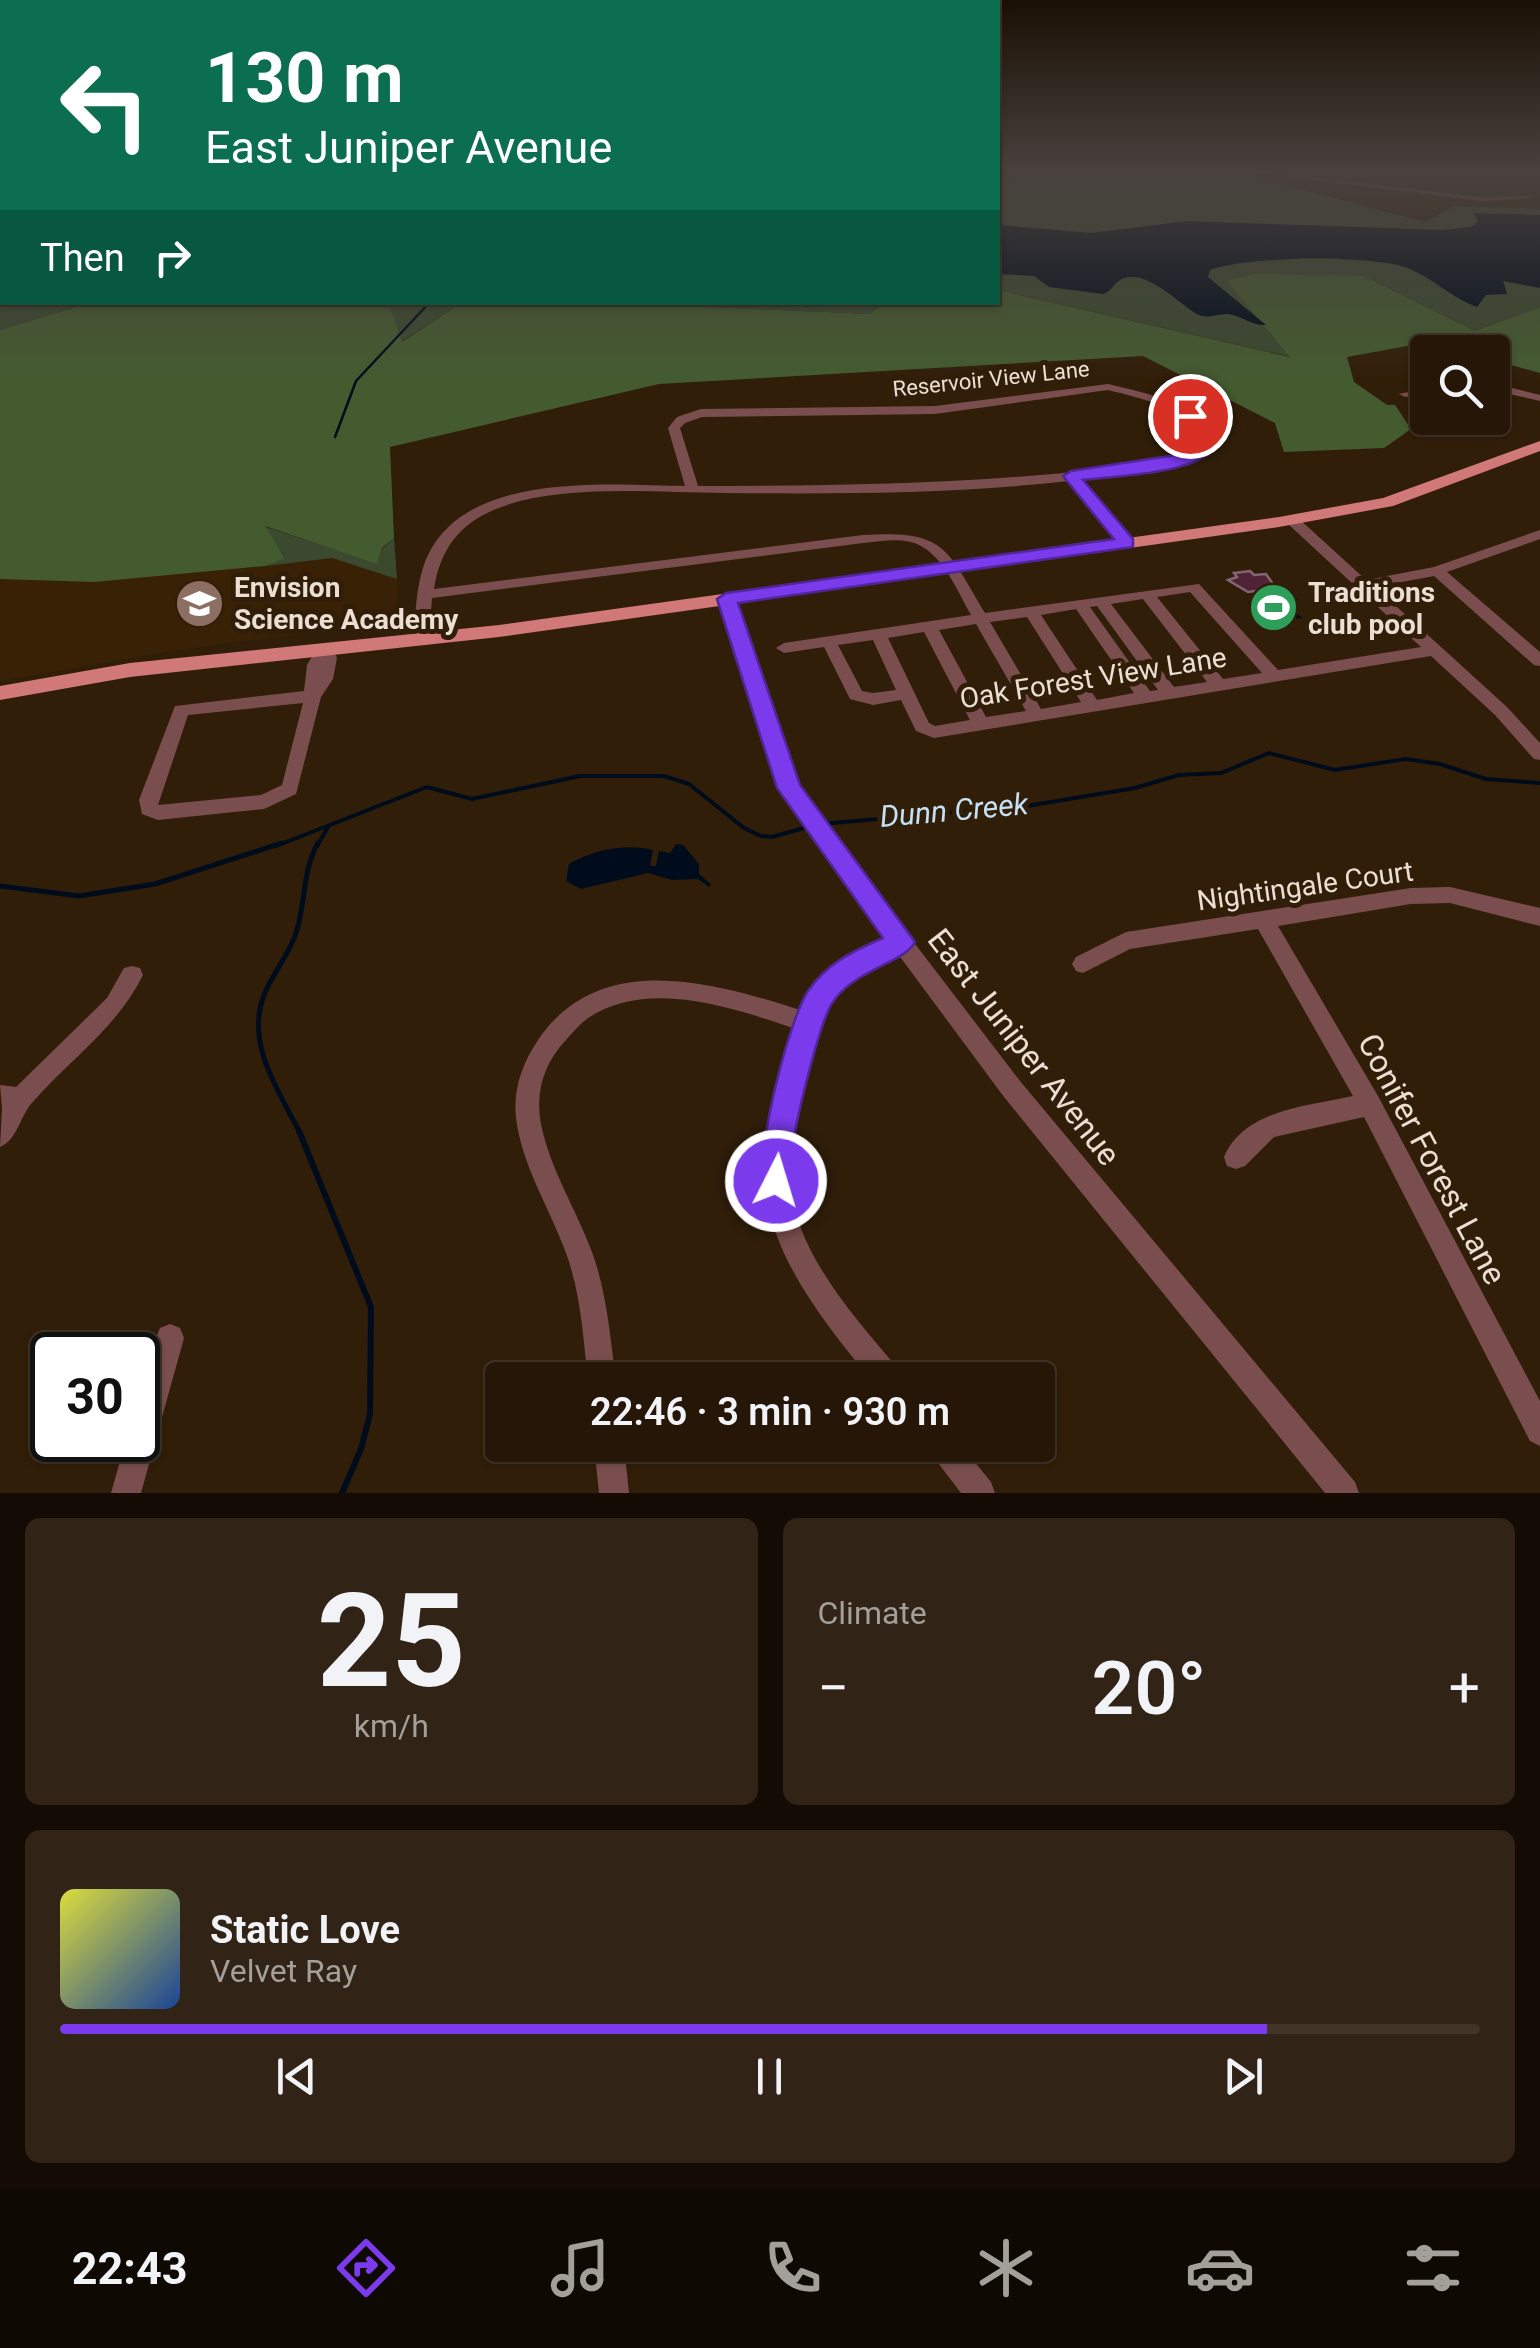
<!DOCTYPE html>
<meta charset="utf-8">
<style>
:root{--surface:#251607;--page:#312315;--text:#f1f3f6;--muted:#a39f9b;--line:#423528;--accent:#7c3aed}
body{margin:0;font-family:Roboto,sans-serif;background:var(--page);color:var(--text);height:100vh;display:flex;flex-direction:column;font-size:38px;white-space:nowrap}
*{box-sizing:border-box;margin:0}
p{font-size:32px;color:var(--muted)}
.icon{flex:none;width:55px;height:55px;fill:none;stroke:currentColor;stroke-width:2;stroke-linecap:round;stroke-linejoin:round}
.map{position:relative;height:1493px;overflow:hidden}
.panel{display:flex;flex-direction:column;gap:25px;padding:25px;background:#140c04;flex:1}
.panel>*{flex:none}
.guide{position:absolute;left:0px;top:0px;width:1000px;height:305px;box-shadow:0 2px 8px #0004,0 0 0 2px var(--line);background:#0b6e4f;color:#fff;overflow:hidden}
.controls{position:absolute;left:1410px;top:335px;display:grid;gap:20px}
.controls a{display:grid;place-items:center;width:100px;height:100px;border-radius:10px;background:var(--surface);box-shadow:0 2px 8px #0004,0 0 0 2px var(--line);font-size:50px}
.speed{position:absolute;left:30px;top:1332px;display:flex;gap:20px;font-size:50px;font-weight:700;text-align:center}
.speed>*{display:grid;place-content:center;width:130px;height:130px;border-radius:50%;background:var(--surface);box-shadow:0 2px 8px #0004,0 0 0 2px var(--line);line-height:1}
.speed .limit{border:5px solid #111;border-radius:15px;background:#fff;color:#111}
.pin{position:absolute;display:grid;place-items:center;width:85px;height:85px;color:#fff;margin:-42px;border:5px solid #fff;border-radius:50%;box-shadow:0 2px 10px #0007}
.me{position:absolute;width:110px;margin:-55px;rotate:5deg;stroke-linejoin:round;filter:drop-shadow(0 0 8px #0008)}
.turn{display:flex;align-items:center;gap:35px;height:210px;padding:0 40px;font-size:45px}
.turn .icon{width:130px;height:130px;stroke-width:2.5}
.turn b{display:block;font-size:70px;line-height:85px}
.then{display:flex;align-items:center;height:95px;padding:0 40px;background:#0003;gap:20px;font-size:38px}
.big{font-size:75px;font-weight:600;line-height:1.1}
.panel .tile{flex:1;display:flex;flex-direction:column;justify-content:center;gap:15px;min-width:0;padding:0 35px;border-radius:15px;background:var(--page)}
.panel .dial{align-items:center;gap:0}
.dial b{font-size:130px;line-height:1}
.song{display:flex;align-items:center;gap:30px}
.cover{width:120px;height:120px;border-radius:15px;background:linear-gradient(135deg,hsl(60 70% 55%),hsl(220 70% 35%))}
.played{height:10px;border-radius:5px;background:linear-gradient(90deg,var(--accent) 85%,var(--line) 85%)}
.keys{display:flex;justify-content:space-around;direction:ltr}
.heat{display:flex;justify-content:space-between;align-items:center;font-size:55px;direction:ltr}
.panel .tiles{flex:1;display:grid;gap:25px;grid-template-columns:1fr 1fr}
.tile:last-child{grid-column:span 2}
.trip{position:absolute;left:485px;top:1362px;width:570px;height:100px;border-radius:10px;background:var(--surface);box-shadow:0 2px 8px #0004,0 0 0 2px var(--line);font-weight:600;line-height:100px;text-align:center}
.dock{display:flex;height:160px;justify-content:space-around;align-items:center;background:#0f0903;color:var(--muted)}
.dock .icon{width:70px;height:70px}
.dock .active{color:var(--accent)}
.dock b{font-size:45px;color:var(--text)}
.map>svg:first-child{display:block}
.built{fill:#392106}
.green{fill:#3b492f}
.forest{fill:#445b30}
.water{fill:#000c1b}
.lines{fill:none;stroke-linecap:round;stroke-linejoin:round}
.stream-far3{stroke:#000c1b;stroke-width:2.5}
.stream-far2{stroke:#000c1b;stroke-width:4}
.stream-far1{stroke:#000c1b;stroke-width:5}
.stream{stroke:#000c1b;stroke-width:6}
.building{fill:#502337;stroke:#846470;stroke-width:2.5}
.minor{fill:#7a4e4e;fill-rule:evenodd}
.major{fill:#d17878;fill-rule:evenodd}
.route{fill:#7c3aed;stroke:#51269a;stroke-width:2.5}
.labels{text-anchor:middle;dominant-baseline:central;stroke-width:10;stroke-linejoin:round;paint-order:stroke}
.far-street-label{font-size:22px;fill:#ebded2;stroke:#311e09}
.poi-label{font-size:28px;font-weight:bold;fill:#ebded2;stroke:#311e09;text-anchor:start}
.street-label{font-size:28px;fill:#ebded2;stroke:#311e09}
.water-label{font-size:30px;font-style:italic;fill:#c5e1f5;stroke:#311e09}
.near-street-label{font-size:32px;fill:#ebded2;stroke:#311e09}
</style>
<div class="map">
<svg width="1540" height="1493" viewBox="0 0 1540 1493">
<rect width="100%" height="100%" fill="#311e09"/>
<path class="built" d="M332,558L397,579L399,624H370L172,651L0,681V579L94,582Z"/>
<path class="green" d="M998,172H1237L1425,222L1454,206L1540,209V307L1475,331L1364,276L1292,357L998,290Z
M12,302H89V303L0,330V307Z
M389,302L461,303L401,342Z
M616,303H884L870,314Z
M263,526L377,563L382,549L394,538L397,579L332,558L265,566L285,557Z"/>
<path class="forest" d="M1253,274L1364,276L1475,331L1540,307V373L1511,365L1494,367L1492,352H1440L1418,344L1347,357L1354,382L1387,405H1395L1411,429L1384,448L1284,452L1275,423L1143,356L659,384L390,447L394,538L382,548L377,564L265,526L285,558L265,566L94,582L0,579V330L89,303H389L402,342L461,303H616L870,314L884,303L998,302V290L1290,357L1227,281Z"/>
<path class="water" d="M1473,213L1540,215V288L1503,281L1507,294L1486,295L1477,307C1452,298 1434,279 1410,269C1373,254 1246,256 1210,270L1208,277L1266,325C1252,326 1242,316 1228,314C1218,313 1208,320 1197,314C1180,305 1145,266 1120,280C1113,284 1112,291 1103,294L1049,287L1034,276L998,274V225L1091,233L1187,221L1443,230L1471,227L1478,221Z
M1279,590L1299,599L1290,607L1302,618L1268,623L1261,618L1262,611L1248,603L1251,599L1276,598L1281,594Z
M676,844L683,845L699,864V874L711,884L709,887L698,879L672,880L648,873L581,889L566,881L569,864C593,850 625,843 653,850L650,866H656L659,851L670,853Z"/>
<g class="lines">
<path class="stream-far3" d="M335,437L356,381L430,302"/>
<path class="stream-far2" d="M821,824L1027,806L1135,788L1179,775L1221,773L1269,753L1335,770L1406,759L1440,764L1486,779L1539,783
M276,846L427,787L472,799L580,776H664L689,784L744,828L761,836L772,837L811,826
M317,846L328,827"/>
<path class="stream-far1" d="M0,886L79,896L155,884L282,843
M300,1133C279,1091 245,1044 264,995C272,974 289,955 296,933C306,903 302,871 318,843"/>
<path class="stream" d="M299,1131L371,1307L370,1414L361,1449L342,1493"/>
</g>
<path class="building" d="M1250,571L1254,575L1266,574L1273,584L1267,585L1271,589L1248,592L1228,580L1237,577L1234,573Z"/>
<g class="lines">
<path class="minor" d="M1250,172H1271L1481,197L1529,196L1533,198L1481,201Z
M1492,383L1540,395V401L1492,390Z
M1108,384C1149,394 1191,401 1217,437L1210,455L1189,465L1081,480L1132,540V546H1122L1069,481C954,494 839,494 724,493C656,493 559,483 496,509C459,524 440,550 434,589L863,535C945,530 946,547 985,613L1199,584L1278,670L1421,647L1287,523V517H1297L1366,580L1434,567L1540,530V539L1447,572L1540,652V666L1534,665L1434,576L1375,587L1507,707L1540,743V760L1534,759L1495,715L1431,656L934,738L916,731L901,700L873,705L850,699L824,647L784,653L776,648L784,643L971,615C957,591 942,550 911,542C896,538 878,542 863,543L432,598L429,639L421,644L413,639C416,612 416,580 428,555C468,471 608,485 685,486L668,428L677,417L701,409L935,406ZM1108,390C1143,399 1183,407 1205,437L1200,450L1186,458C1024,483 862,486 698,486L680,428L685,423L702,417L935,414ZM1190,592L1262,673L1223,679L1157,597ZM1143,599L1207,682L1174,687L1111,604ZM1097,606L1158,690L1150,691L1090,607ZM1076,609L1134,693L1097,700L1041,615ZM1027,617L1081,702L1041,709L990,622ZM976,624L1026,711L986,717L939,630ZM924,632L970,720L935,726L929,723L888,638ZM873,640L896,690L873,693L862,691L838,645Z
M1428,388V395L1405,397L1399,394Z
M726,594L733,599L785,754L811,808L1020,1081L1355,1482L1359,1493H1325L1004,1097L898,954C829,984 824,1003 806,1074C801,1096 792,1119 790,1141C778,1235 844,1304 899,1370L903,1380H871C816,1312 752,1235 766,1141C771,1103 785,1065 796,1029C733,1008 649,978 588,1018C580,1024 573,1032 566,1040C544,1063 535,1092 541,1124C550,1169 576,1209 592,1252C607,1293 610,1337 616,1380H588C583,1337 581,1294 566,1253C550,1209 522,1166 516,1118C513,1089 522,1064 538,1040C600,948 716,983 803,1011C823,967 845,958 888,940L795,812L767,754L719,599Z
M325,644L331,645L337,658L333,679L321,697L296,794L264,809L158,820L142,814L139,800L175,706L304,691L307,665L319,645ZM303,703L282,785L261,795L158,805L188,715Z
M1450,887L1540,908V926L1450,903L1411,904L1278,926L1378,1096L1540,1401V1446L1530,1441L1364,1117L1274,1137L1245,1166L1236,1169L1227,1166L1224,1157C1244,1109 1309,1106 1353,1096L1258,929L1130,949L1083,973L1076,971L1072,964L1076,957L1126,932L1411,888Z
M132,966L140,968L143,975C117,1028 69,1060 31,1104C20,1117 17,1140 0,1147L2,1108L0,1085L16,1087L107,998L124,968Z
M170,1324L180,1328L184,1338L141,1493H111L126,1440H138V1402L156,1338L160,1328Z
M594,1445H624L629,1493H599Z
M927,1445H961L991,1482L995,1493H961L932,1455Z"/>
<path class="major" d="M1540,441V451L1393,506L1279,527L499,637L130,677L0,700V686L130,663L499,625L1279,517L1383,498Z"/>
</g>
<linearGradient id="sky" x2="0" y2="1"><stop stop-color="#1b1005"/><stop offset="0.45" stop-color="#48413e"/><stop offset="1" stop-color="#48413e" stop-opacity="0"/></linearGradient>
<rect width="1540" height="381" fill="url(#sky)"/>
<path class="route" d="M1185,413H1196L1219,437C1213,475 1116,475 1083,480L1133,539V547L738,603L800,785L915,942C905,963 851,970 831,1005C819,1026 795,1122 793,1147C792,1163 794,1177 788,1193L776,1197L765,1193C752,1162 789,1019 808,991C827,963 853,951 883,938L777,788L717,599L726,593L1114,539L1063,476L1071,471L1195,452L1203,438L1185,420Z"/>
<defs>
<symbol id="school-disc" viewBox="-11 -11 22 22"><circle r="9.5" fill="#8d6e63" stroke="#311e09"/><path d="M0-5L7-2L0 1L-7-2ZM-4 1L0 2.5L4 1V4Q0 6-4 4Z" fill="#fff"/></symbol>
<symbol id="stadium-disc" viewBox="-11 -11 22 22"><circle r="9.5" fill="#2e9e5b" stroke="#311e09"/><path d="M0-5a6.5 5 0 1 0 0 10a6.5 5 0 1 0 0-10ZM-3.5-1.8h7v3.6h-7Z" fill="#fff"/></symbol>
</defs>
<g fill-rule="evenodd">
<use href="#school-disc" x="172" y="576" width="55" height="55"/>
<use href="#stadium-disc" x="1246" y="580" width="55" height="55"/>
</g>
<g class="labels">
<g class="far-street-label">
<text transform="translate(991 379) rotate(-6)">Reservoir View Lane</text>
</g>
<g class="poi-label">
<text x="234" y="587">Envision<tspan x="234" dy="32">Science Academy</tspan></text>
<text x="1308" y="592">Traditions<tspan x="1308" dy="32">club pool</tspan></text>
</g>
<g class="street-label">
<text transform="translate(1093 678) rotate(-9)">Oak Forest View Lane</text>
<text transform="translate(1305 886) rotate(-8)">Nightingale Court</text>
</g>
<g class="water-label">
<text transform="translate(954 810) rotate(-5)">Dunn Creek</text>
</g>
<g class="near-street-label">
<text transform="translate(1024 1047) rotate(52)">East Juniper Avenue</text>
<text transform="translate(1432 1159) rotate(62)">Conifer Forest Lane</text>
</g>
</g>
</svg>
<div class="controls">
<a><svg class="icon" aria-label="search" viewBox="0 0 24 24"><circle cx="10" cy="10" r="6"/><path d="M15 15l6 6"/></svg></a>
</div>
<div class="speed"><div class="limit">30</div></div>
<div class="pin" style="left:1190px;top:416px;background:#d93025"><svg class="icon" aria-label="arrive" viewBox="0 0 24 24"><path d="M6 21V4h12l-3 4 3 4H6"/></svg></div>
<svg class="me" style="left:776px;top:1181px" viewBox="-20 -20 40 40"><circle r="17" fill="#7c3aed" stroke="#fff" stroke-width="3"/><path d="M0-11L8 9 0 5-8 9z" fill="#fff"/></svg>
<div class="trip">22:46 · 3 min · 930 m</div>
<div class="guide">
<div class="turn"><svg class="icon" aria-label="left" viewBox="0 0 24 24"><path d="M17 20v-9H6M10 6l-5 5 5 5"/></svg><div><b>130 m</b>East Juniper Avenue</div></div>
<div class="then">Then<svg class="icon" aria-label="right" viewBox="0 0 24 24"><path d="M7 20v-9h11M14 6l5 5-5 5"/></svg></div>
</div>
</div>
<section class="panel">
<div class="tiles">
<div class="tile dial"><b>25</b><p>km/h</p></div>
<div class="tile"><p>Climate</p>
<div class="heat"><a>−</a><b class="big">20°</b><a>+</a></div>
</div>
<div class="tile">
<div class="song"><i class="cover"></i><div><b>Static Love</b><p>Velvet Ray</p></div></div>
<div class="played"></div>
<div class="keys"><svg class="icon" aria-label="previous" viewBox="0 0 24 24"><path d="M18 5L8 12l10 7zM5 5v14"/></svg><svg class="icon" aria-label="pause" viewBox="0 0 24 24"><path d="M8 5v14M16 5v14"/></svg><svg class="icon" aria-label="next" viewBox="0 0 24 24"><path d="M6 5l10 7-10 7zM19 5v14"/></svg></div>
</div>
</div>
</section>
<nav class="dock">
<b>22:43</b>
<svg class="icon active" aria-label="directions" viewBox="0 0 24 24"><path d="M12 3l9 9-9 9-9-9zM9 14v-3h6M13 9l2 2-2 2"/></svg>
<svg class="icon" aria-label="music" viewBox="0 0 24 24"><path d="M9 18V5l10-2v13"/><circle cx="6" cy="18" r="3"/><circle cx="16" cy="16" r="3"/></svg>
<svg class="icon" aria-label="phone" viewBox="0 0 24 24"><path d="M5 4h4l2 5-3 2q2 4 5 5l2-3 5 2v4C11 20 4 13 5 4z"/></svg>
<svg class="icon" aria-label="climate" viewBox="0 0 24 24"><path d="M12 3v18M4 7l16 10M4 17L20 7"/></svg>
<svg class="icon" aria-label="car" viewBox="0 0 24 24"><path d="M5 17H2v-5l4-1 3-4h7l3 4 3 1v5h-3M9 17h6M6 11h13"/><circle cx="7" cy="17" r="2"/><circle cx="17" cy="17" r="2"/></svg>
<svg class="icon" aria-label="filters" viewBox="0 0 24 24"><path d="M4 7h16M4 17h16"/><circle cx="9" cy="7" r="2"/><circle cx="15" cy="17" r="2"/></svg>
</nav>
